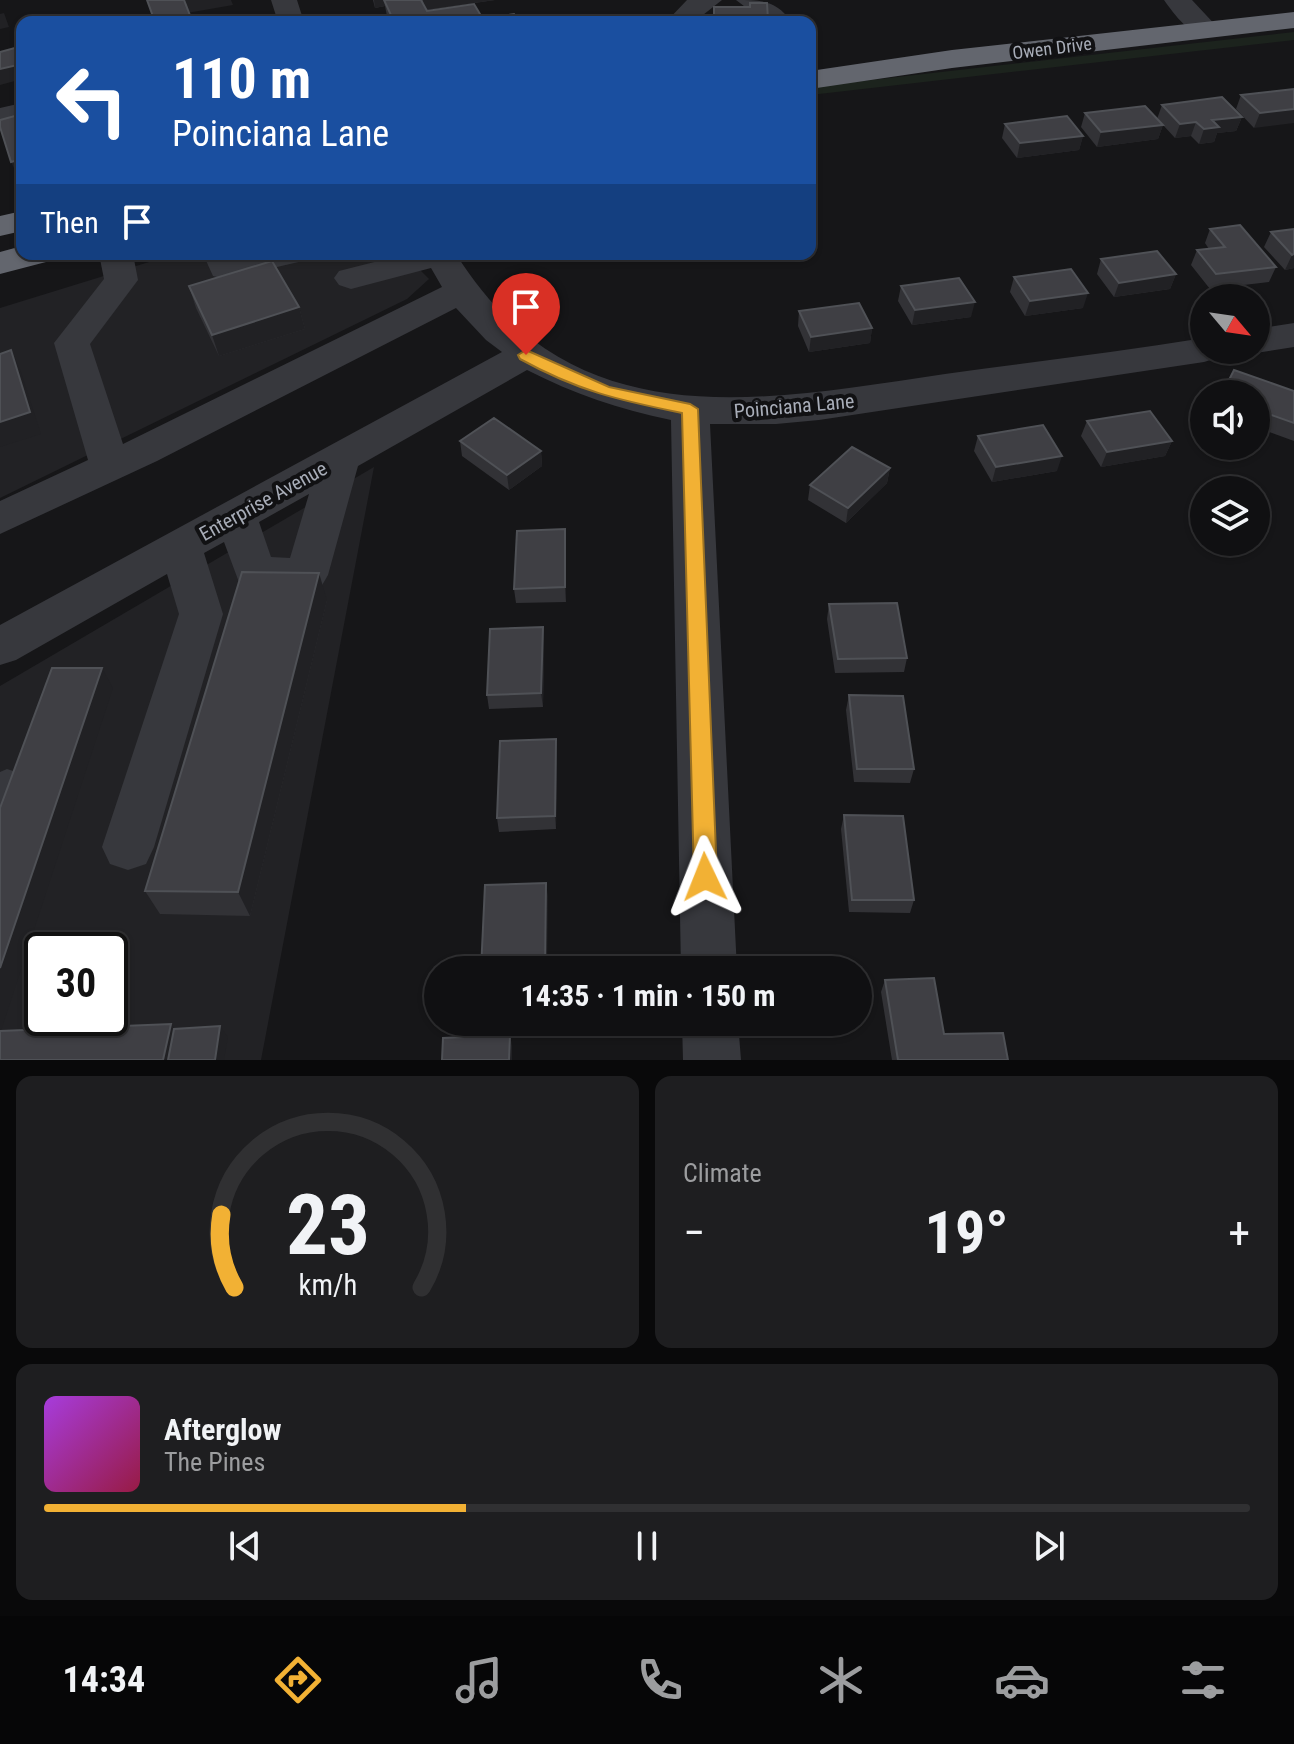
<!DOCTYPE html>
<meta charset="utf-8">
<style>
:root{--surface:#101012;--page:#1e1e20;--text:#f1f3f6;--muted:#9c9d9f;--line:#303032;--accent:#f2b134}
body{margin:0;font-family:"Roboto Condensed",sans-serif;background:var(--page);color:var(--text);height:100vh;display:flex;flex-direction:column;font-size:30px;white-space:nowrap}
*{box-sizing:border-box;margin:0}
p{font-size:26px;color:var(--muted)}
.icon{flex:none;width:44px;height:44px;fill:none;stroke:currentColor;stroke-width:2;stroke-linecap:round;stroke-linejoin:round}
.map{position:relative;height:1060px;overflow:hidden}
.panel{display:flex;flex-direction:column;gap:16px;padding:16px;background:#09090a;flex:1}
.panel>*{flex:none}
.top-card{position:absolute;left:16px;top:16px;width:800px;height:244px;border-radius:16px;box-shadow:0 2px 6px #0004,0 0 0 2px var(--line);background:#1a4fa0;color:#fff;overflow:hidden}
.needle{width:52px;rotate:119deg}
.fabs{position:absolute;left:1190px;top:284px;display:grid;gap:16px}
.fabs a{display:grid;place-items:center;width:80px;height:80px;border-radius:50%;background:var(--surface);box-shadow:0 2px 6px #0004,0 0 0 2px var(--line);font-size:40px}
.speed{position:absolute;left:24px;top:932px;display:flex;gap:16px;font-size:40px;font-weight:700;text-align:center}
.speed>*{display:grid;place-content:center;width:104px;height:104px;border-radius:50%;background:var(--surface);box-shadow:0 2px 6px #0004,0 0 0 2px var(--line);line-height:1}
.speed .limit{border:4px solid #111;border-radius:12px;background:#fff;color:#111}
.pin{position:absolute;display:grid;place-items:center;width:68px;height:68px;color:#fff;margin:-82px -34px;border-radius:50% 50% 50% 0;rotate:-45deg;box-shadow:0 0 8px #0007}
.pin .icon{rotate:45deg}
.me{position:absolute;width:88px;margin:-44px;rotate:358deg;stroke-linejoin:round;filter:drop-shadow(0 0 6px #0008)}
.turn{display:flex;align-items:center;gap:28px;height:168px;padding:0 24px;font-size:36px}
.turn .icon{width:104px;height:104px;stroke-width:2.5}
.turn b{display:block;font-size:56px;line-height:68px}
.then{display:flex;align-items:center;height:76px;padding:0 24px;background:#0003;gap:16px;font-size:30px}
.big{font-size:60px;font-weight:700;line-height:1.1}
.panel .card{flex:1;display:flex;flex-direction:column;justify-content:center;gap:12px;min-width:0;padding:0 28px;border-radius:16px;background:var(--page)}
.panel .dial{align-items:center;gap:0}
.dial svg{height:208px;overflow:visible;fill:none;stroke:var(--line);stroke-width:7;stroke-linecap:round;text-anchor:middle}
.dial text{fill:var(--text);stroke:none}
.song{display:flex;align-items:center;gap:24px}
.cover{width:96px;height:96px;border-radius:12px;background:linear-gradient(135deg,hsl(280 70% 55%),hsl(340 70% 35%))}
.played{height:8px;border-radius:4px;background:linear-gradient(90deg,var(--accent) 35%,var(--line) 35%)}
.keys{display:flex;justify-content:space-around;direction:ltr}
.heat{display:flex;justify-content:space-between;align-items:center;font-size:44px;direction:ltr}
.panel .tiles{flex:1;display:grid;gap:16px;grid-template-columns:1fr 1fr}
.card:last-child{grid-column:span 2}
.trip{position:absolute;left:424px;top:956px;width:448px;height:80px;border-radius:40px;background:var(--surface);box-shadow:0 2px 6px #0004,0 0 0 2px var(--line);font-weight:700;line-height:80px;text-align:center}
.dock{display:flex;height:128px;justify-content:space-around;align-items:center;background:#060607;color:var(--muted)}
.dock .icon{width:56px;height:56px}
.dock .selected{color:var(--accent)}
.dock b{font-size:36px;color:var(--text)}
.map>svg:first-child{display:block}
.built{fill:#222225;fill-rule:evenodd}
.green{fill:#1c231d}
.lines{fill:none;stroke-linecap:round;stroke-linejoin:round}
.minor{fill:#37383d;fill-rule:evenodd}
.highway{fill:#63666e;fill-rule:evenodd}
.wall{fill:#323236}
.shaded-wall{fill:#212124}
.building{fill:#3f3f44;stroke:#4f5156;stroke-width:2}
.route{fill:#f2b134;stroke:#9d7322;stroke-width:2}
.labels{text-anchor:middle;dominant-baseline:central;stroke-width:8;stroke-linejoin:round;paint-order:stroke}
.far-street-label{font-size:18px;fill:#a8adb8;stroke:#111113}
.street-label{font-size:20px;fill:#a8adb8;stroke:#111113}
</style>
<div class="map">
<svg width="1294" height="1060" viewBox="0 0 1294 1060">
<rect width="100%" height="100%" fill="#161618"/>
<path class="built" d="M175,254H404L429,279L407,299L0,498V308Z
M374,467L261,1060H0V686ZM42,950H110V1018H42Z"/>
<path class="green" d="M1294,32V40L810,95V87Z"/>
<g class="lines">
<path class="minor" d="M271,0H297L304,22H278Z
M687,0H722L694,22H666Z
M736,0C761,0 777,0 791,22H765Z
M1164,0H1192L1220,30L1216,36C1194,41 1176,17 1164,0Z
M22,103V121L0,126V108Z
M99,254H133L138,280L90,344L123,444L442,287L431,268L351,289L339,285L334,278L339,271L406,254H456C573,441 760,401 945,374C1031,362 1118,352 1204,338V350H1222L1217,358L1204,362L819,420L776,424H710L737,970H681L671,420C619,409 574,394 527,370L358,466L328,575L321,587C296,595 265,593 240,585L224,542L204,553L223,614L154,847L146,864L128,870L110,864L102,847L179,614L167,574L16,660L0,665V625L502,352L486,340L456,308L157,461L0,534V501L88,460L54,343L104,279ZM309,494L290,558L271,557L259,522Z
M203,254H308L303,261L225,279L213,276Z
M1294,323V347L1256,353L1246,350H1256V329Z
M7,769L25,775L32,791L18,827L0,833V772Z
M682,1022H738L741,1060H683Z"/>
<path class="highway" d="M1294,12V28L952,68L810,89V71L952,50Z
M22,211V231L0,236V216Z
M22,246V254H51L46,262L0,274V252Z"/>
</g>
<path class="wall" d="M373,0H495L426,10L427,11L483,19L518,22H385L384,17L387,16L385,6L375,8Z
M767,3L768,22H713L714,7H749Z
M1294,89L1254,128L1236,109L1241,95Z
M1162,105L1242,117L1236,131L1217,133L1214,142L1199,144L1191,136L1175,138L1163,125L1158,139L1097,147L1081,127L1085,113L1157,119Z
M1005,124L1083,136L1079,150L1017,158L1002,138Z
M1210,229L1276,267L1269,282L1210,289L1191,265L1197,250L1209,249L1205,243Z
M1294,229V268L1285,270L1264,247L1271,232Z
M1101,259L1176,274L1170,289L1114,297L1097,274Z
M1014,277L1083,308L1025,316L1010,292Z
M189,286L299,307L305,329L219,356L196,308Z
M901,286L971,317L912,325L898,301Z
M799,311L872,328L870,343L809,352L798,326Z
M1294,391V441L1256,427V394Z
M1087,421L1172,441L1165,456L1101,467L1081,436Z
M978,436L1057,471L992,482L974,451Z
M460,441L541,451L542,466L509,490L462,456Z
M890,468L887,483L846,523L808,500L810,485Z
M565,529L566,602L516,603L514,589Z
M327,600L250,916L160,914L145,891Z
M829,604L907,658L904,672L835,673L827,619Z
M543,627L544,641L543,707L489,709L487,695Z
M849,695L914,769L910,783L854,782L846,710Z
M557,753L556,829L499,832L497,818Z
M844,815L914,900L910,913L849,912L841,829Z
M885,980L944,1034L1008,1060H892L881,992Z"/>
<path class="shaded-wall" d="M183,0H231L233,5L187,13Z
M374,0H384L385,6L375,8Z
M423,0H495L424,10Z
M4,13L9,27L0,29V14Z
M191,18L192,22H170Z
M22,64V79L0,85V69Z
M1294,109V123L1254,128L1260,113Z
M1242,117L1236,131L1217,133L1214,142L1199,144L1204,129L1212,120Z
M1196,122L1191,136L1175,138L1180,124Z
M1163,125L1158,139L1097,147L1101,132Z
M1083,136L1079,150L1017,158L1020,143Z
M22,159V175L18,176L11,162Z
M1294,254V268L1285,270L1292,255Z
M1176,274L1170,289L1114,297L1119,283Z
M1088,293L1083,308L1025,316L1030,301Z
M975,302L971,317L912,325L915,310Z
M299,307L305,329L219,356L212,335Z
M872,328L870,343L809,352L811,337Z
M11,350L21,372L41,434L0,447V422Z
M1172,441L1165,456L1101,467L1107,452Z
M541,451L542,466L509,490L507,475Z
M1062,456L1057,471L992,482L996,467Z
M890,468L887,483L846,523L848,508Z
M565,529L566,544V602L565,587Z
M319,573L327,600L250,916L238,892Z
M543,627L544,641L543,707L541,693Z
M102,668L113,688L1,1031L0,1030V968Z
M556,739L557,753L556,829L555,816Z
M546,883L548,896L547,970H545Z
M171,1024L183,1040L179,1060H163Z
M220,1026L228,1037L224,1060H215Z
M510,1035L512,1046V1060H509Z"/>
<path class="building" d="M147,0H184L191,18L170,22H155Z
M384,0H421L427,11L474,4L483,19L514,14L518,22H386L384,17L391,15Z
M750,3H767L768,20L714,19V7H750Z
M22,46V64L0,69V52Z
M1294,89V109L1260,113L1241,95Z
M1222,97L1242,117L1212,120L1219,127L1204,129L1196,122L1180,124L1162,105Z
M1145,106L1163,125L1101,132L1085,113Z
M22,114V159L11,162L0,127V120Z
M1067,116L1083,136L1020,143L1005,124Z
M1240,225L1276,267L1216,274L1197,250L1225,247L1210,229Z
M1294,229V254L1292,255L1271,232Z
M1157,251L1176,274L1119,283L1101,259Z
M272,261L299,307L212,335L189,286Z
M1071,269L1088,293L1030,301L1014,277Z
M959,278L975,302L915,310L901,286Z
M859,303L872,328L811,337L799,311Z
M11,350L30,412L0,422V354Z
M1234,370L1294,391V423L1263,412L1256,428V394H1222Z
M1150,411L1172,441L1107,452L1087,421Z
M494,418L541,451L507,475L460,441Z
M1043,425L1062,456L996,467L978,436Z
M852,447L890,468L848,508L810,485Z
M565,529V587L514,589L517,531Z
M242,572L319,573L238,892L145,891Z
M897,603L907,658L838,659L829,604Z
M543,627L541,693L487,695L490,629Z
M52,668H102L0,968V808Z
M849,695L903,696L914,769H857Z
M556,739L555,816L497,818L500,741Z
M844,815L903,816L914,900H852Z
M546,883L545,970H481L485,885Z
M934,978L944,1034L1003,1033L1008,1060H898L885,980Z
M171,1024L163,1060H0V1031Z
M220,1026L215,1060H168L174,1029Z
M510,1035L509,1060H442L443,1038Z"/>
<path class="route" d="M526,350L609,387L690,404L698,409L717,877L713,884L705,887L697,884L694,877L682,413C618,400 578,391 520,359L518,355Z"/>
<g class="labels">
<g class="far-street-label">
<text transform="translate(1052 48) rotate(-7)">Owen Drive</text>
</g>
<g class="street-label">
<text transform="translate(794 406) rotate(-5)">Poinciana Lane</text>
<text transform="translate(263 501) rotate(-29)">Enterprise Avenue</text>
</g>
</g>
</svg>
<div class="fabs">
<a><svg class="needle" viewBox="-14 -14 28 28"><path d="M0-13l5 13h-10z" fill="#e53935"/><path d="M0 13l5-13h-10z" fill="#9c9d9f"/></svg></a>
<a><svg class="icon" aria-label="sound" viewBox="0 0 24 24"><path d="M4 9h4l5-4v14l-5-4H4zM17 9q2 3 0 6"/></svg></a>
<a><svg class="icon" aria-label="layers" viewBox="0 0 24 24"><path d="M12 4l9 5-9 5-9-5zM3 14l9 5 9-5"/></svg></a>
</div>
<div class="speed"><div class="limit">30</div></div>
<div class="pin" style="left:526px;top:355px;background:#d93025"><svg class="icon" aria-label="arrive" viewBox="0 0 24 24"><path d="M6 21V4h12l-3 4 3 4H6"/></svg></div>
<svg class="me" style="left:705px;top:877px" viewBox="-20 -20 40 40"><path d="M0-17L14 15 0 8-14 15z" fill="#f2b134" stroke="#fff" stroke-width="4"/></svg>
<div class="trip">14:35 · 1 min · 150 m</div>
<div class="top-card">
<div class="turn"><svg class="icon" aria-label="left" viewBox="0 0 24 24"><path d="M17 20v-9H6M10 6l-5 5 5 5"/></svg><div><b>110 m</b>Poinciana Lane</div></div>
<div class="then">Then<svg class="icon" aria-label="arrive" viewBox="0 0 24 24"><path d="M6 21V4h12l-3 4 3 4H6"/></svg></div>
</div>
</div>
<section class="panel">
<div class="tiles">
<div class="card dial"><svg viewBox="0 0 100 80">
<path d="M14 69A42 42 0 1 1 86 69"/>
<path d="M14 69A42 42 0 0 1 9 41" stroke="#f2b134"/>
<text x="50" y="56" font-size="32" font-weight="700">23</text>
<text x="50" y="72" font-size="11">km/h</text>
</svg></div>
<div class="card"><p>Climate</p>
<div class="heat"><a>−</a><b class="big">19°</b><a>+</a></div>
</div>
<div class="card">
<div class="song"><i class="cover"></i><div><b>Afterglow</b><p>The Pines</p></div></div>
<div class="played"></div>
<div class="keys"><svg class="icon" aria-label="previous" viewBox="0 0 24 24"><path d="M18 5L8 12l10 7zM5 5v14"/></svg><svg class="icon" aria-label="pause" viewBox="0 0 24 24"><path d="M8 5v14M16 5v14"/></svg><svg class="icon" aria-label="next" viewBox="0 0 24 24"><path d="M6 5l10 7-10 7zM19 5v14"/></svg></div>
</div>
</div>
</section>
<nav class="dock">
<b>14:34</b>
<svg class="icon selected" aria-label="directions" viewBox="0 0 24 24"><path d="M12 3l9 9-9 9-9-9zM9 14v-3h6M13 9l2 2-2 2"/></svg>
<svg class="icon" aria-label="music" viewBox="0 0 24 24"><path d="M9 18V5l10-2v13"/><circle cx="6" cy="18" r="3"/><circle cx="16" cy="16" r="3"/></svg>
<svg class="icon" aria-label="phone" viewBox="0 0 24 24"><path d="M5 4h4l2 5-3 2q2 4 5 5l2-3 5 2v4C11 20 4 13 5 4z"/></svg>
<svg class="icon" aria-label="climate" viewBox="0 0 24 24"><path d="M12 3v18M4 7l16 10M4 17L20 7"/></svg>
<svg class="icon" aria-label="car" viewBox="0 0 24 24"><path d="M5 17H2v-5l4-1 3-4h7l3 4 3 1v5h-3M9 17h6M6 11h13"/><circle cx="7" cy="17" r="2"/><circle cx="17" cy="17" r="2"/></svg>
<svg class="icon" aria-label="filters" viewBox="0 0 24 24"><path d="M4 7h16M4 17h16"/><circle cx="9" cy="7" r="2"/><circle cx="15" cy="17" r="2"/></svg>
</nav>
